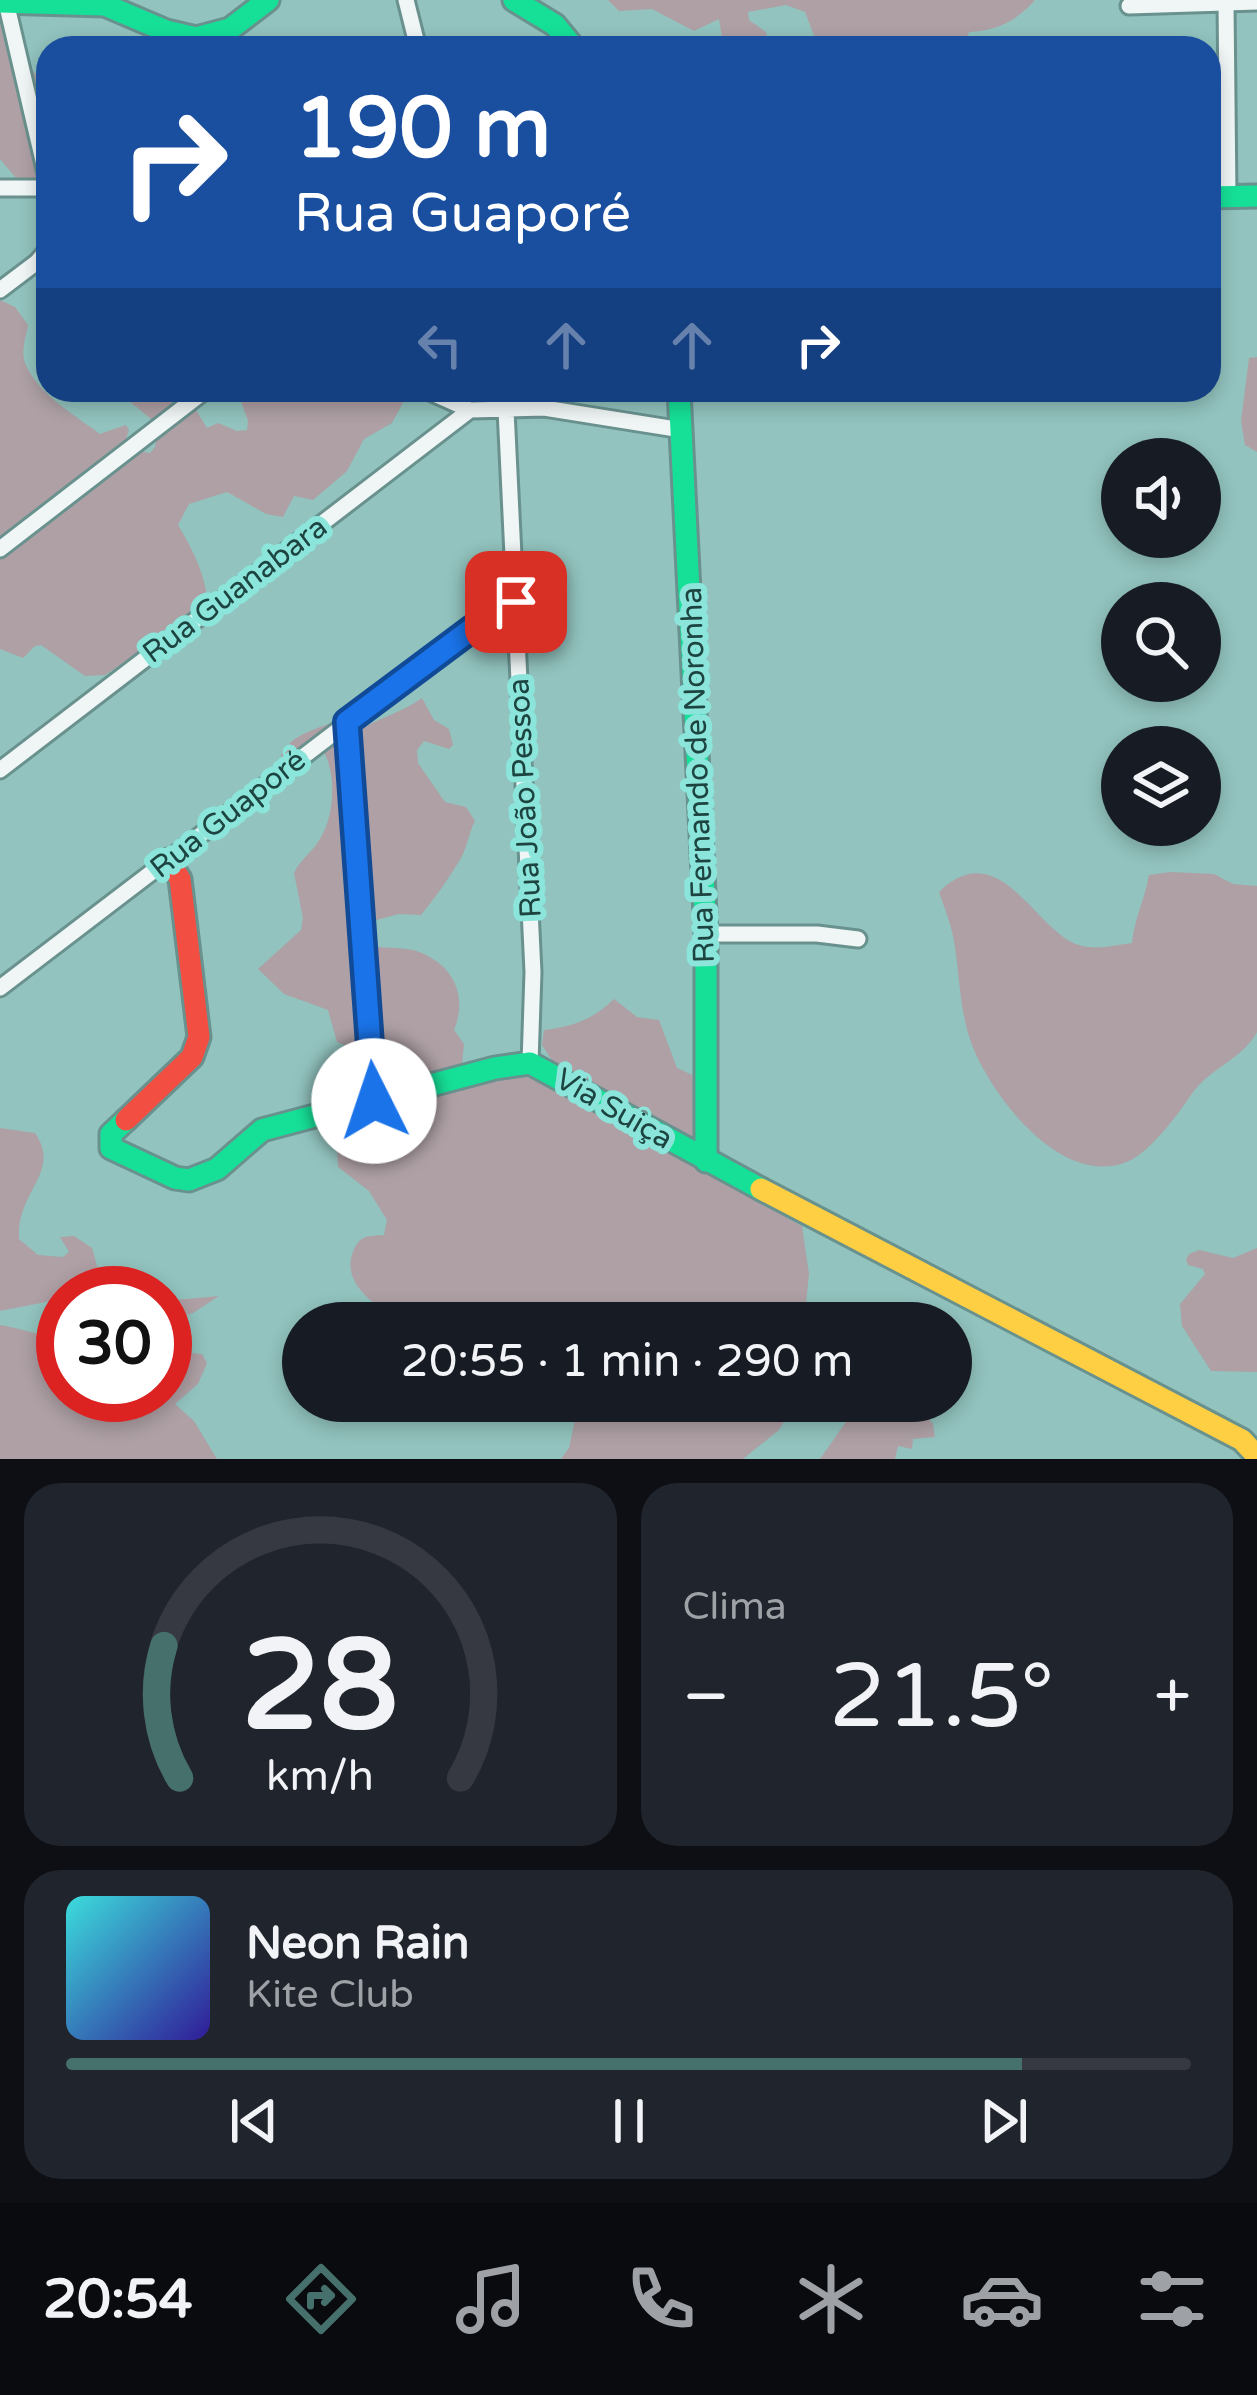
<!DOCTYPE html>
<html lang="pt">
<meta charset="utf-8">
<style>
:root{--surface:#171b24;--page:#20242c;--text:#f1f3f6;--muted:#9ea1a6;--line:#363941;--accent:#46706c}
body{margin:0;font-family:"Varela Round",sans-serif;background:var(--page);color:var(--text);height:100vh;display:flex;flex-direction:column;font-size:45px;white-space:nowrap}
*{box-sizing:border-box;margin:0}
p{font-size:39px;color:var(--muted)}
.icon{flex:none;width:66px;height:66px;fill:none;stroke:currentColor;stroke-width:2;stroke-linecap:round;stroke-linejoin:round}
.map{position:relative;height:1459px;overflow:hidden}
.sheet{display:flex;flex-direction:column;gap:24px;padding:24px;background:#0d0f14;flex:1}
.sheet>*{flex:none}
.hud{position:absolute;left:36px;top:36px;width:1185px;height:366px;border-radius:36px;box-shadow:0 6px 18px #0003;background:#1a4fa0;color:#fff;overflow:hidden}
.controls{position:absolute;left:1101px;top:438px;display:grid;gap:24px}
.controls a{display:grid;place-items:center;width:120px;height:120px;border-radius:50%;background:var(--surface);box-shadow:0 6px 18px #0003;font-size:60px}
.speed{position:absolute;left:36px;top:1266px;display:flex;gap:24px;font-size:60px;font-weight:700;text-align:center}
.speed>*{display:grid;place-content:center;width:156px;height:156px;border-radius:50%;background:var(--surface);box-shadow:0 6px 18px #0003;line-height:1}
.speed .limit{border:18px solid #d22;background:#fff;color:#111}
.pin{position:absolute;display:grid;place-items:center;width:102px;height:102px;color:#fff;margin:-51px;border-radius:24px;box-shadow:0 6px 18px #0006}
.me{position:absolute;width:132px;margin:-66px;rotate:356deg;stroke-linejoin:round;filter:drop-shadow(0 0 9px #0008)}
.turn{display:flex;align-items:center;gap:42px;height:252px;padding:0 60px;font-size:54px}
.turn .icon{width:156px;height:156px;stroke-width:2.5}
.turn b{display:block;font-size:84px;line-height:102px}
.lanes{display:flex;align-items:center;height:114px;padding:0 60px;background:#0003;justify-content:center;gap:60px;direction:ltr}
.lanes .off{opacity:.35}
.big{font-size:90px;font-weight:600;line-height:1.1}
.sheet .card{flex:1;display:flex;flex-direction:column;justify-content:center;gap:18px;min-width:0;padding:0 42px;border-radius:36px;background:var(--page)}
.sheet .dial{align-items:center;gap:0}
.dial svg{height:312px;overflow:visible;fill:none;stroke:var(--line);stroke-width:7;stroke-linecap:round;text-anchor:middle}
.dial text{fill:var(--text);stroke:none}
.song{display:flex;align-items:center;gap:36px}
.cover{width:144px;height:144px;border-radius:18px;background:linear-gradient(135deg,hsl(180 70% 55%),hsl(250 70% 35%))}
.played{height:12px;border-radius:6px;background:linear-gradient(90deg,var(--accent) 85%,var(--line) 85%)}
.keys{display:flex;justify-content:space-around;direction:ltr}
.heat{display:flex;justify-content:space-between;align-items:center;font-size:66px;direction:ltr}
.sheet .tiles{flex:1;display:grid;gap:24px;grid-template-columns:1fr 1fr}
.card:last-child{grid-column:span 2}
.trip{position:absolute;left:282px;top:1302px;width:690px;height:120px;border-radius:60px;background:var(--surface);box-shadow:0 6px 18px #0003;font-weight:600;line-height:120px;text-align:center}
.menu{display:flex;height:192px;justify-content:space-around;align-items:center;background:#090b0e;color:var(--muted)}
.menu .icon{width:84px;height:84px}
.menu .current{color:var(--accent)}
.menu b{font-size:54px;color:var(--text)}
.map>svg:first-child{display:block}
.green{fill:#aea0a5}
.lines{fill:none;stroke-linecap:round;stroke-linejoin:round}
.street-casing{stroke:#69918e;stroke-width:21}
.fast-casing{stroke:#69918e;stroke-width:27}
.slow-casing{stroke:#69918e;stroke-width:27}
.jam-casing{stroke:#69918e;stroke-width:27}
.street{stroke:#eff6f5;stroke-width:15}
.fast{stroke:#16e098;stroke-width:21}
.slow{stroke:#ffcf43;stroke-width:21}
.jam{stroke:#f24e42;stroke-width:21}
.route-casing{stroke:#114b97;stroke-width:30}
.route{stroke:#1a73e8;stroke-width:21}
.labels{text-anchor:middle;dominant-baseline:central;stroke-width:12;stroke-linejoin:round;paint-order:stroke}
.street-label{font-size:30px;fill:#1d4440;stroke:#8be5db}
</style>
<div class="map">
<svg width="1257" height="1459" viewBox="0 0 1257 1459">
<rect width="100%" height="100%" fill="#92c3be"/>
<path class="green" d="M0,0L13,11V41L48,93V186L22,185L0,159Z
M608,0H1035C1016,21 997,31 969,32L963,48H825L815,38L805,12L786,5L748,12L749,20L766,32L767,37L763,40L722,38L719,19L694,31L652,9L619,11Z
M0,300L15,307L28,325C26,337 20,353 26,365C38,394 76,416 100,434L126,425L129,430L123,448L150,453L155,447L158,425L127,399L124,390H190L187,395L207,428L218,423L237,431L247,430L248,421L237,390H402L405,399L392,423L364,439L347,471L313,500L294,496L283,517L266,514L227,492L189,504L178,525C198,558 209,584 209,622L192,639L144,649L105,675L85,676L41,645L35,646L23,658L0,649Z
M1257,357V452L1245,445L1241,421L1249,358Z
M422,698L434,720L449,729L453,745L449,749L424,741L417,750L418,763L445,802L466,807L475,821C469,832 467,848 461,858C449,878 436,897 421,915L399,914L365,923L358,941C379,952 401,944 422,953C456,968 467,998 454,1030L464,1044L462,1065L487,1060L557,1068L542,1045L544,1030C572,1027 594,1019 614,999L637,1017L659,1020L677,1068L699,1078L708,1147L761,1190L787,1218L802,1226L809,1274L804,1323H406C380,1310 340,1285 353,1252C359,1235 368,1236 384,1235L387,1220L369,1191L338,1167L337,1152L350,1136L329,1112L401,1080L393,1065L337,1042L328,1010L284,994L258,969L301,930L303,918L294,873C300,860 310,854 318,842C334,819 337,779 325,754L319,752L279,766C282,734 316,731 342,718L353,735C375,718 400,714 422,698Z
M1170,872L1214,874L1233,884L1257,886V1032C1241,1061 1209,1068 1191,1095C1179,1113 1150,1152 1129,1161C1063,1190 992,1097 972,1045C959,1011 960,972 953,936C950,921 944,907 939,892C993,839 1028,913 1066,939C1087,953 1110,946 1132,943C1134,919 1145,899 1149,875Z
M0,1128L35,1133C62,1173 16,1191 19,1239L38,1255L63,1257L69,1252L60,1237L74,1236L92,1248L98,1269L94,1276L51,1301L0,1311Z
M1257,1248V1372L1211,1371L1182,1326L1180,1304L1205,1274L1203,1269L1188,1265L1186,1260L1189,1254L1199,1250L1233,1258Z
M219,1296L193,1313L165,1322V1301Z
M0,1325C21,1328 43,1338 63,1335V1395H165V1326C174,1347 179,1353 202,1354L207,1363L198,1384L175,1404L194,1421L217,1459H0Z
M579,1401H797L779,1430L743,1459H561L569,1448Z
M898,1405L918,1406L933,1424L935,1437L913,1439L912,1449L898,1446L895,1459H820L850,1416Z"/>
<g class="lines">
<defs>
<path id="street" d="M406,0L418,48
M6,2L48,182
M1226,3L1228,197
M1129,6L1257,2
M0,188H48
M0,290L37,262L48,249
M425,390L470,410L544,408L682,430
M501,390L506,410L533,972L530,1063
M0,549L206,390
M347,722L373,1101
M0,770L470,410
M706,934H817L858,939
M0,988L439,653L516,602"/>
<path id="fast" d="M514,0L555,25L574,48
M0,2L105,5L166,31L196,38L230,29L268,0
M1209,197L1257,196
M679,390L706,934V1161
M126,1120L111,1134V1148L175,1178L189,1180L217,1169L262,1130L495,1068L530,1063L761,1189"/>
<path id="slow" d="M761,1189L1242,1440L1257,1456"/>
<path id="jam" d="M126,1120L192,1057L199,1037L180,879L168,860"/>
</defs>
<use href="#street" class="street-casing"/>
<use href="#fast" class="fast-casing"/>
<use href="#slow" class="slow-casing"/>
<use href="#jam" class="jam-casing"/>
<use href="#street" class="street"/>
<use href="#fast" class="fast"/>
<use href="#slow" class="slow"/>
<use href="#jam" class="jam"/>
</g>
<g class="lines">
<defs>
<path id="route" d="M374,1101L347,722L473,628L516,602"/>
</defs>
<use href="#route" class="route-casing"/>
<use href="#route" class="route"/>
</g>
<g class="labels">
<g class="street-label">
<text transform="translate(235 590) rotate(-37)">Rua Guanabara</text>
<text transform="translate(698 775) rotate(-92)">Rua Fernando de Noronha</text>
<text transform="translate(525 798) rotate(-93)">Rua João Pessoa</text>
<text transform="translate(228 814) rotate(-38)">Rua Guaporé</text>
<text transform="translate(614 1109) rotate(30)">Via Suiça</text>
</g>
</g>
</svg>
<div class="controls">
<a><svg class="icon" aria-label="sound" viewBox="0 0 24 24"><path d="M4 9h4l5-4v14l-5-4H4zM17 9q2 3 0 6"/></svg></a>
<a><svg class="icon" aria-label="search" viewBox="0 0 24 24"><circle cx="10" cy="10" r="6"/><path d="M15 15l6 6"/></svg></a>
<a><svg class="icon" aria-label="layers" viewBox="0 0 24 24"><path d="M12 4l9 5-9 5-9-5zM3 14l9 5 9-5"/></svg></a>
</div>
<div class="speed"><div class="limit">30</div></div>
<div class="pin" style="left:516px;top:602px;background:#d93025"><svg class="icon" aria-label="arrive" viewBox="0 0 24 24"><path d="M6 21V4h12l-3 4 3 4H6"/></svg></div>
<svg class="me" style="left:374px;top:1101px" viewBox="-20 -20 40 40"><circle r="19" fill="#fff"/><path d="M0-13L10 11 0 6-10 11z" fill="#1a73e8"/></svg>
<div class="trip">20:55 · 1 min · 290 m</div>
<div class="hud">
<div class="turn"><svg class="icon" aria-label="right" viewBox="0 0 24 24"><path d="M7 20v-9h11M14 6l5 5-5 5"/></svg><div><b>190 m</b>Rua Guaporé</div></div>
<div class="lanes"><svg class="icon off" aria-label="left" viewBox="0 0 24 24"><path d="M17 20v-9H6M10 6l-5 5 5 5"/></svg><svg class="icon off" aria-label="ahead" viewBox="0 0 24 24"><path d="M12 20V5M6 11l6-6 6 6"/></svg><svg class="icon off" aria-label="ahead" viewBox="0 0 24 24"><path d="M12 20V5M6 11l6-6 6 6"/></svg><svg class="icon" aria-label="right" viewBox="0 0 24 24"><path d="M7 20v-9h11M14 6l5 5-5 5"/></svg></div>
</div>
</div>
<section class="sheet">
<div class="tiles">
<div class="card dial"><svg viewBox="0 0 100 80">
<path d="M14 69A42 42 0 1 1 86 69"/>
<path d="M14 69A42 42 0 0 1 10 35" stroke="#46706c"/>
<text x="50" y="56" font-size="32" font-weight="700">28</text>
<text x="50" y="72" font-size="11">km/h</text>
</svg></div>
<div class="card"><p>Clima</p>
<div class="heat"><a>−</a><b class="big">21.5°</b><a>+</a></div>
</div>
<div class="card">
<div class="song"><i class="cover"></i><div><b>Neon Rain</b><p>Kite Club</p></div></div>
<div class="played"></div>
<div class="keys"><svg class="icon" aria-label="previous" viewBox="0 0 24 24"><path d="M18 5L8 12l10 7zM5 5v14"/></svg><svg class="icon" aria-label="pause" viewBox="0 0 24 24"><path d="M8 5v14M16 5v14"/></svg><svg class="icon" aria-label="next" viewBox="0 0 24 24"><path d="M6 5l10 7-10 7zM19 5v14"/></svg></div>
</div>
</div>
</section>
<nav class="menu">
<b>20:54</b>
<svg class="icon current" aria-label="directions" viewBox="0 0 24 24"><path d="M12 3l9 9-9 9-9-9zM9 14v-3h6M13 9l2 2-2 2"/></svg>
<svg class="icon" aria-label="music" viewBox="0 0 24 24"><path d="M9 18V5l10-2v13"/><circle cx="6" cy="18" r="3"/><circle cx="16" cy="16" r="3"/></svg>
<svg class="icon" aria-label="phone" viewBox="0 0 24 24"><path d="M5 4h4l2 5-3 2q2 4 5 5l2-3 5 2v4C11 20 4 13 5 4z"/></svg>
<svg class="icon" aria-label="climate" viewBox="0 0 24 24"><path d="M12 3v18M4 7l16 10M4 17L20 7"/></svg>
<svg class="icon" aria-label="car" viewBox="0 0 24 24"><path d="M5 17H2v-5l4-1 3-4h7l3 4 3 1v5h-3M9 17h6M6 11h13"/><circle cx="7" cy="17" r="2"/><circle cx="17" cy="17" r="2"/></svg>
<svg class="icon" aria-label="filters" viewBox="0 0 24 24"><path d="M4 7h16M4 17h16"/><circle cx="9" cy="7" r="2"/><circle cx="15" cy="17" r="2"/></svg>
</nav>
